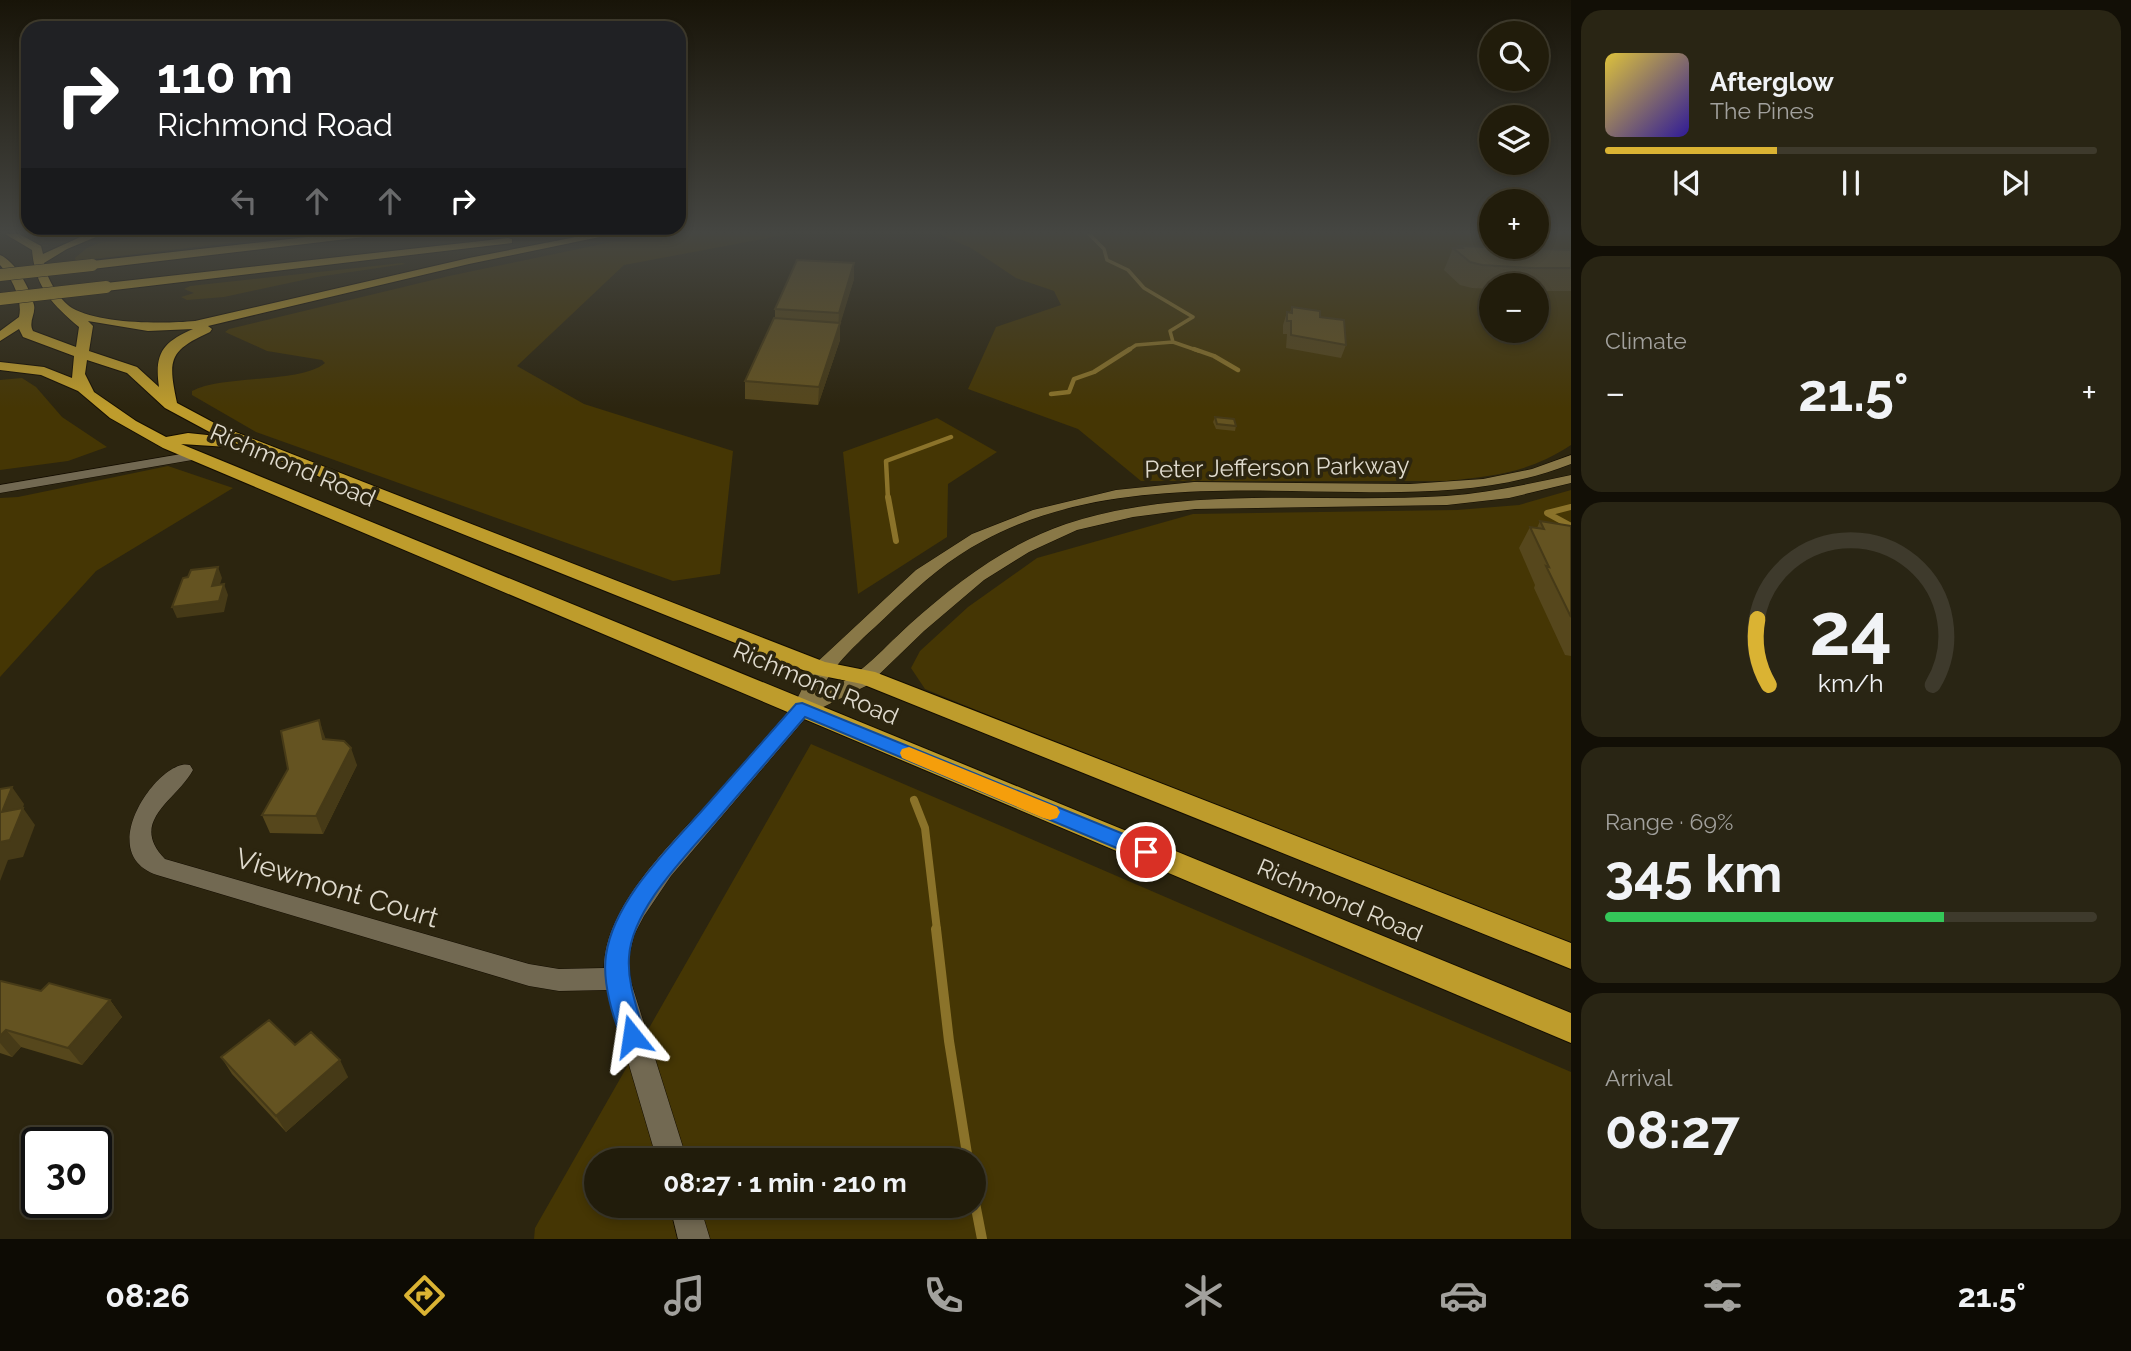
<!DOCTYPE html>
<meta charset="utf-8">
<style>
:root{--surface:#211c0b;--page:#292514;--text:#f1f3f6;--muted:#a2a19d;--line:#3e3a2c;--accent:#dab333}
body{margin:0;font-family:Raleway,sans-serif;background:var(--page);color:var(--text);height:100vh;display:flex;flex-direction:column;font-size:26px;white-space:nowrap}
*{box-sizing:border-box;margin:0}
p{font-size:23px;color:var(--muted)}
.icon{flex:none;width:38px;height:38px;fill:none;stroke:currentColor;stroke-width:2;stroke-linecap:round;stroke-linejoin:round}
.map{position:relative;flex:1;overflow:hidden}
.side{display:flex;flex-direction:column;gap:10px;padding:10px;background:#120f06;width:560px}
.side>*{flex:none}
.banner{position:absolute;left:21px;top:21px;width:665px;height:214px;border-radius:21px;box-shadow:0 4px 10px #0003,0 0 0 2px var(--line);background:#202124;color:#fff;overflow:hidden}
.buttons{position:absolute;left:1479px;top:21px;display:grid;gap:14px}
.buttons a{display:grid;place-items:center;width:70px;height:70px;border-radius:50%;background:var(--surface);box-shadow:0 4px 10px #0003,0 0 0 2px var(--line);font-size:35px}
.speed{position:absolute;left:21px;top:1127px;display:flex;gap:14px;font-size:35px;font-weight:700;text-align:center}
.speed>*{display:grid;place-content:center;width:91px;height:91px;border-radius:50%;background:var(--surface);box-shadow:0 4px 10px #0003,0 0 0 2px var(--line);line-height:1}
.speed .limit{border:4px solid #111;border-radius:10px;background:#fff;color:#111}
.pin{position:absolute;display:grid;place-items:center;width:60px;height:60px;color:#fff;margin:-30px;border:4px solid #fff;border-radius:50%;box-shadow:0 2px 7px #0007}
.me{position:absolute;width:77px;margin:-38px;rotate:345deg;stroke-linejoin:round;filter:drop-shadow(0 0 5px #0008)}
.turn{display:flex;align-items:center;gap:24px;height:147px;padding:0 21px;font-size:32px}
.turn .icon{width:91px;height:91px;stroke-width:2.5}
.turn b{display:block;font-size:49px;line-height:60px}
.lanes{display:flex;align-items:center;height:66px;padding:0 21px;background:#0003;justify-content:center;gap:35px;direction:ltr}
.lanes .off{opacity:.35}
.big{font-size:52px;font-weight:700;line-height:1.1}
.side .widget{flex:1;display:flex;flex-direction:column;justify-content:center;gap:10px;min-width:0;padding:0 24px;border-radius:21px;background:var(--page)}
.side .dial{align-items:center;gap:0}
.dial svg{height:182px;overflow:visible;fill:none;stroke:var(--line);stroke-width:7;stroke-linecap:round;text-anchor:middle}
.dial text{fill:var(--text);stroke:none}
.song{display:flex;align-items:center;gap:21px}
.cover{width:84px;height:84px;border-radius:10px;background:linear-gradient(135deg,hsl(50 70% 55%),hsl(250 70% 35%))}
.played{height:7px;border-radius:4px;background:linear-gradient(90deg,var(--accent) 35%,var(--line) 35%)}
.keys{display:flex;justify-content:space-around;direction:ltr}
.heat{display:flex;justify-content:space-between;align-items:center;font-size:38px;direction:ltr}
.charge{height:10px;border-radius:5px;background:linear-gradient(90deg,#34c759 69%,var(--line) 0)}
.trip{position:absolute;left:584px;top:1148px;width:402px;height:70px;border-radius:35px;background:var(--surface);box-shadow:0 4px 10px #0003,0 0 0 2px var(--line);font-weight:700;line-height:70px;text-align:center}
.menu{display:flex;height:112px;justify-content:space-around;align-items:center;background:#0d0b04;color:var(--muted)}
.menu .icon{width:49px;height:49px}
.menu .current{color:var(--accent)}
.menu b{font-size:32px;color:var(--text)}
main{display:flex;flex:1;min-height:0}
.map>svg:first-child{display:block}
.green{fill:#453604;fill-rule:evenodd}
.lines{fill:none;stroke-linecap:round;stroke-linejoin:round}
.stream-far4{stroke:#8b732a;stroke-width:3.5}
.stream-far3{stroke:#8b732a;stroke-width:4.5}
.stream-far2{stroke:#8b732a;stroke-width:6}
.stream-far1{stroke:#8b732a;stroke-width:8}
.stream{stroke:#8b732a;stroke-width:10}
.street-casing{stroke:#140d00;stroke-width:1}
.secondary-casing{stroke:#140d00;stroke-width:1}
.highway-casing{stroke:#140d00;stroke-width:2}
.street{fill:#726952;fill-rule:evenodd}
.secondary{fill:#897847;fill-rule:evenodd}
.highway{fill:#be9c2c;fill-rule:evenodd}
.highway-bridge-casing{stroke:#140d00;stroke-width:13;stroke-linecap:butt}
.highway-bridge{stroke:#be9c2c;stroke-width:12}
.wall{fill:#56471c}
.shaded-wall{fill:#463a17}
.building{fill:#645321;stroke:#463a17;stroke-width:2}
.route{fill:#1a73e8;stroke:#114b97;stroke-width:2}
.slow{fill:#f59e0b}
.labels{text-anchor:middle;dominant-baseline:central;stroke-width:7;stroke-linejoin:round;paint-order:stroke}
.street-label{font-size:24px;fill:#dfdacd;stroke:#2c250f}
.near-street-label{font-size:28px;fill:#dfdacd;stroke:#2c250f}
</style>
<main>
<div class="map">
<svg width="1571" height="1239" viewBox="0 0 1571 1239">
<rect width="100%" height="100%" fill="#2c250f"/>
<path class="green" d="M162,234H307L76,261L75,258L87,248L99,243Z
M677,234H790L624,265L517,366L584,404L733,451L720,574L673,581L256,432L192,395V391C224,374 300,384 325,363L322,360L267,351L225,332L229,329L449,276L607,243Z
M939,234H1491V247H1536L1537,234H1571V445C1528,473 1497,475 1447,481H1141L1078,429L968,389L996,327L1061,305L1054,291L1016,278L971,248ZM1491,285H1536V331H1491Z
M402,263L405,264L317,277L224,297L187,300L181,297L194,293L184,289L190,286Z
M22,378L36,387L62,417L107,447L68,461L0,470V380Z
M937,418L997,452L948,484L947,537L858,594L843,452Z
M168,466L233,488L96,571L0,677V498L18,497Z
M1571,490V943L1107,764L925,689L911,668L920,651L968,607L1037,558L1193,514L1457,510L1519,505Z
M811,744L1571,1072V1239H534L535,1228ZM597,1160H975V1206H597Z"/>
<g class="lines">
<path class="stream-far4" d="M1089,234L1104,249L1107,260L1128,270L1144,288L1193,317L1170,331L1173,342L1136,345L1127,351
M1173,342L1199,351"/>
<path class="stream-far3" d="M1194,349L1214,356L1238,370
M1051,394L1069,392L1074,379L1094,372L1130,349
M888,499L886,461L951,437"/>
<path class="stream-far2" d="M888,497L896,541
M1571,507L1547,513L1571,526"/>
<path class="stream-far1" d="M914,800L925,828L937,930"/>
<path class="stream" d="M936,929L949,1041L968,1160
M975,1203L982,1239"/>
<defs>
<path id="street" d="M193,452L200,456L198,459L0,493V485Z
M802,702L809,704L812,709L809,714L671,876L644,916L634,935L629,956L630,979L687,1160H657L607,990L559,991L529,986L157,875C91,853 161,756 190,765L193,770C176,801 128,821 165,859L529,964L559,969L604,968C605,906 670,845 709,802C738,769 766,737 795,704Z
M670,1206H700L710,1239H678Z"/>
<path id="secondary" d="M1571,455V464C1503,491 1430,493 1357,492C1234,491 1095,480 983,541C950,558 922,583 895,608C868,635 835,659 819,694C863,675 876,655 910,624C956,583 1007,544 1066,524C1188,484 1319,504 1446,496C1488,493 1529,484 1571,475V483L1509,498L1447,505L1195,509L1133,517L1077,530L1029,552L984,580L924,631L868,685L809,714H795L792,709L814,665L916,570L972,534L1033,510L1116,490L1194,482L1410,484L1483,479L1532,469Z"/>
<path id="highway" d="M5,234H19L41,246L43,254L87,234H103L67,249L44,263C46,277 59,300 72,308C100,324 163,324 195,321L469,258L591,234H614L469,264L208,326L212,329L210,332C168,351 168,360 177,403L220,426L825,662L875,672L1571,943V969L862,684L813,674L235,443L228,447L181,444L1571,1013V1043L163,448L110,418L78,391L41,375L0,370V362L44,367L72,378L74,356L23,337L19,329L0,341V331L19,317C23,300 12,278 0,265V255C15,261 30,288 34,305C36,314 28,322 33,331L76,347L79,327C52,304 35,287 32,250ZM88,321L148,331L193,329C163,342 154,353 159,387L137,367L89,351L93,326ZM87,360L127,373L165,408L217,436L188,433L166,437L136,421L94,392L85,374Z
M334,234H369L364,237L92,269L86,265L92,261Z
M508,238L512,239V243L106,291L100,287L106,283Z"/>
</defs>
<use href="#street" class="street-casing"/>
<use href="#secondary" class="secondary-casing"/>
<use href="#highway" class="highway-casing"/>
<use href="#street" class="street"/>
<use href="#secondary" class="secondary"/>
<use href="#highway" class="highway"/>
<defs>
<path id="highway-bridge" d="M0,275L92,265
M0,299L106,287"/>
</defs>
<use href="#highway-bridge" class="highway-bridge-casing"/>
<use href="#highway-bridge" class="highway-bridge"/>
</g>
<path class="wall" d="M1459,246L1571,250V291H1536V285H1491V289L1472,288L1460,285L1444,270L1453,248H1458Z
M854,279L840,323V340L818,405L745,399V381L775,318V309Z
M1292,307L1320,317L1346,345L1341,358L1286,348L1287,334H1283V325L1287,312H1290Z
M1215,417L1236,426L1235,431L1216,429L1213,422Z
M1540,521L1571,526V656L1565,655L1534,588L1535,585L1519,548L1530,527L1537,528Z
M326,739L357,765L323,834L270,833L262,815Z
M0,982L41,991L110,1000L122,1017L82,1065L21,1047L12,1057L0,1053Z
M295,1045L348,1077L286,1132L232,1074L221,1057Z"/>
<path class="shaded-wall" d="M854,263V279L840,325V323V340L818,405L819,387L838,329L839,313Z
M218,567L222,578L216,597L212,586Z
M224,584L228,595L224,612L177,618L172,607Z
M319,720L325,737L330,756L323,739Z
M351,748L357,765L323,834L316,816Z
M12,787L24,804L23,808L35,825L23,857L8,860L0,881V842L2,812Z
M110,1000L122,1017L82,1065L68,1048Z
M6,1030L21,1047L12,1057L0,1043V1036Z
M340,1060L348,1077L286,1132L276,1116Z"/>
<path class="building" d="M1459,246L1571,250V268H1532L1482,265L1470,262L1453,248H1462Z
M797,260L854,263L839,313L775,309Z
M1292,307L1320,311V317L1344,320L1346,345L1291,335V321H1287V312L1292,313Z
M774,318L840,323L819,387L745,381Z
M1215,417L1234,419L1236,426L1217,424Z
M1540,521L1571,526V617L1546,566L1549,567L1530,527L1544,529Z
M218,567L212,586L224,584L219,601L172,607L183,578L188,577L191,570Z
M319,720L323,739L344,741L351,748L316,816L262,815L288,769L281,731Z
M12,787L2,812L23,808L10,840L0,842V789Z
M1,981L41,991L49,983L110,1000L68,1048L6,1030L0,1036V982Z
M269,1020L295,1045L311,1032L340,1060L276,1116L221,1057Z"/>
<linearGradient id="sky" x2="0" y2="1"><stop stop-color="#181408"/><stop offset="0.57" stop-color="#454642"/><stop offset="1" stop-color="#454642" stop-opacity="0"/></linearGradient>
<rect width="1571" height="408" fill="url(#sky)"/>
<path class="route" d="M802,703L1153,846L1156,852L1153,857L1146,860L1138,857L805,717C777,750 749,782 721,815C690,852 632,907 629,957C627,984 638,1010 645,1036L641,1044L632,1047L624,1044C613,1019 602,982 606,955C614,899 671,846 707,805C736,772 766,738 796,704Z"/>
<path class="slow" d="M909,747L1057,807L1060,812L1057,818L1050,820L1043,818L902,758L900,753L902,749Z"/>
<g class="labels">
<g class="street-label">
<text transform="translate(293 465) rotate(23)">Richmond Road</text>
<text transform="translate(1277 467) rotate(-1)">Peter Jefferson Parkway</text>
<text transform="translate(816 683) rotate(23)">Richmond Road</text>
<text transform="translate(1340 900) rotate(23)">Richmond Road</text>
</g>
<g class="near-street-label">
<text transform="translate(337 888) rotate(17)">Viewmont Court</text>
</g>
</g>
</svg>
<div class="buttons">
<a><svg class="icon" aria-label="search" viewBox="0 0 24 24"><circle cx="10" cy="10" r="6"/><path d="M15 15l6 6"/></svg></a>
<a><svg class="icon" aria-label="layers" viewBox="0 0 24 24"><path d="M12 4l9 5-9 5-9-5zM3 14l9 5 9-5"/></svg></a>
<a>+</a>
<a>−</a>
</div>
<div class="speed"><div class="limit">30</div></div>
<div class="pin" style="left:1146px;top:852px;background:#d93025"><svg class="icon" aria-label="arrive" viewBox="0 0 24 24"><path d="M6 21V4h12l-3 4 3 4H6"/></svg></div>
<svg class="me" style="left:632px;top:1036px" viewBox="-20 -20 40 40"><path d="M0-17L14 15 0 8-14 15z" fill="#1a73e8" stroke="#fff" stroke-width="4"/></svg>
<div class="trip">08:27 · 1 min · 210 m</div>
<div class="banner">
<div class="turn"><svg class="icon" aria-label="right" viewBox="0 0 24 24"><path d="M7 20v-9h11M14 6l5 5-5 5"/></svg><div><b>110 m</b>Richmond Road</div></div>
<div class="lanes"><svg class="icon off" aria-label="left" viewBox="0 0 24 24"><path d="M17 20v-9H6M10 6l-5 5 5 5"/></svg><svg class="icon off" aria-label="ahead" viewBox="0 0 24 24"><path d="M12 20V5M6 11l6-6 6 6"/></svg><svg class="icon off" aria-label="ahead" viewBox="0 0 24 24"><path d="M12 20V5M6 11l6-6 6 6"/></svg><svg class="icon" aria-label="right" viewBox="0 0 24 24"><path d="M7 20v-9h11M14 6l5 5-5 5"/></svg></div>
</div>
</div>
<section class="side">
<div class="widget">
<div class="song"><i class="cover"></i><div><b>Afterglow</b><p>The Pines</p></div></div>
<div class="played"></div>
<div class="keys"><svg class="icon" aria-label="previous" viewBox="0 0 24 24"><path d="M18 5L8 12l10 7zM5 5v14"/></svg><svg class="icon" aria-label="pause" viewBox="0 0 24 24"><path d="M8 5v14M16 5v14"/></svg><svg class="icon" aria-label="next" viewBox="0 0 24 24"><path d="M6 5l10 7-10 7zM19 5v14"/></svg></div>
</div>
<div class="widget"><p>Climate</p>
<div class="heat"><a>−</a><b class="big">21.5°</b><a>+</a></div>
</div>
<div class="widget dial"><svg viewBox="0 0 100 80">
<path d="M14 69A42 42 0 1 1 86 69"/>
<path d="M14 69A42 42 0 0 1 9 40" stroke="#dab333"/>
<text x="50" y="56" font-size="32" font-weight="700">24</text>
<text x="50" y="72" font-size="11">km/h</text>
</svg></div>
<div class="widget"><p>Range · 69%</p><b class="big">345 km</b><div class="charge"></div></div>
<div class="widget"><p>Arrival</p><b class="big">08:27</b></div>
</section>
</main>
<nav class="menu">
<b>08:26</b>
<svg class="icon current" aria-label="directions" viewBox="0 0 24 24"><path d="M12 3l9 9-9 9-9-9zM9 14v-3h6M13 9l2 2-2 2"/></svg>
<svg class="icon" aria-label="music" viewBox="0 0 24 24"><path d="M9 18V5l10-2v13"/><circle cx="6" cy="18" r="3"/><circle cx="16" cy="16" r="3"/></svg>
<svg class="icon" aria-label="phone" viewBox="0 0 24 24"><path d="M5 4h4l2 5-3 2q2 4 5 5l2-3 5 2v4C11 20 4 13 5 4z"/></svg>
<svg class="icon" aria-label="climate" viewBox="0 0 24 24"><path d="M12 3v18M4 7l16 10M4 17L20 7"/></svg>
<svg class="icon" aria-label="car" viewBox="0 0 24 24"><path d="M5 17H2v-5l4-1 3-4h7l3 4 3 1v5h-3M9 17h6M6 11h13"/><circle cx="7" cy="17" r="2"/><circle cx="17" cy="17" r="2"/></svg>
<svg class="icon" aria-label="filters" viewBox="0 0 24 24"><path d="M4 7h16M4 17h16"/><circle cx="9" cy="7" r="2"/><circle cx="15" cy="17" r="2"/></svg>
<b>21.5°</b>
</nav>
